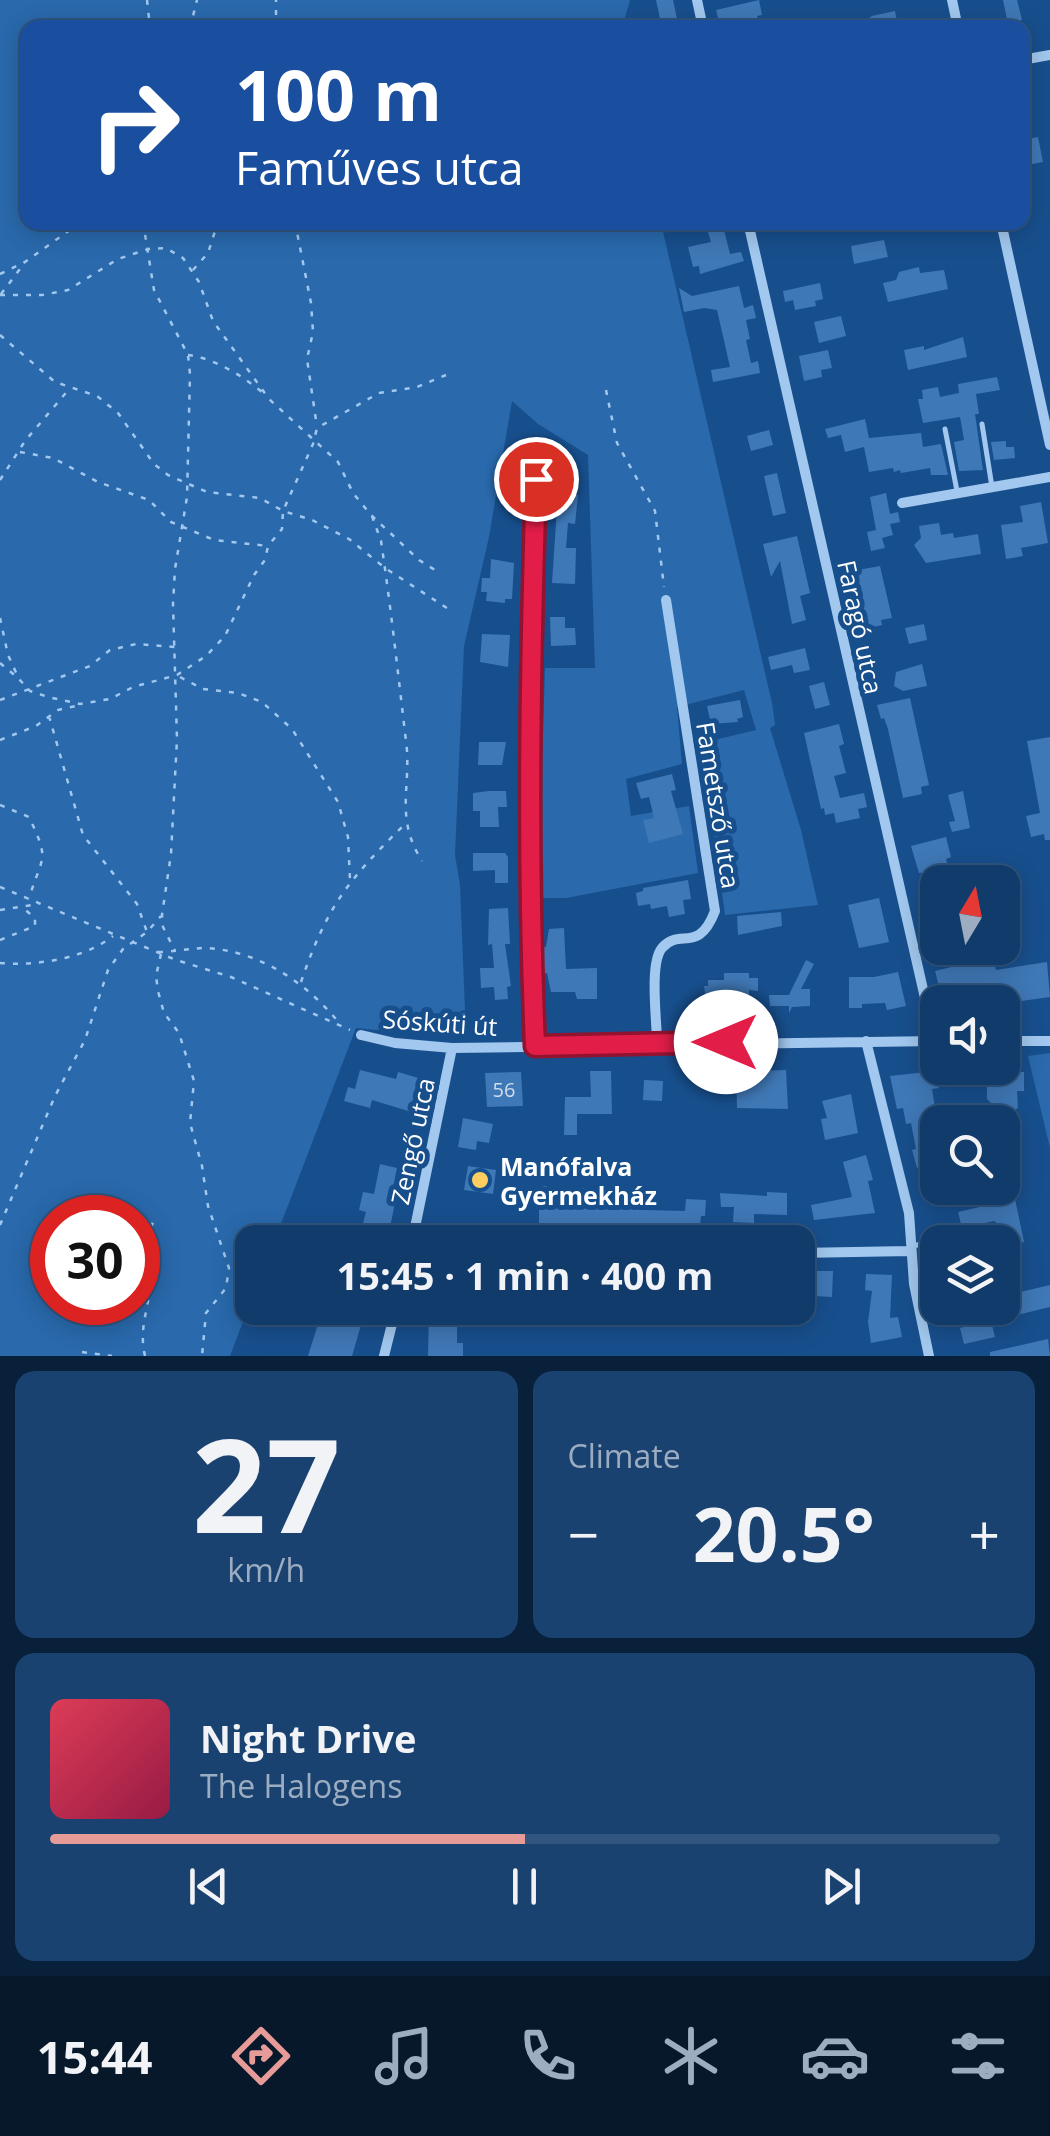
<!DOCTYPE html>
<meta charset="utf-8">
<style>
:root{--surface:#113b6a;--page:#1a4270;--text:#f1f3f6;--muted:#9cadc1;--line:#30557e;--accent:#e69b98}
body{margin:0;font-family:"Open Sans",sans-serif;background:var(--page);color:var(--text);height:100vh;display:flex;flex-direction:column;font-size:38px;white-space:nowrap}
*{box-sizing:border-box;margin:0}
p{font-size:32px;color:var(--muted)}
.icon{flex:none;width:55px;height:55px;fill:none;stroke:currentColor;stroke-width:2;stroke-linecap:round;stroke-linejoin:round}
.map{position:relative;height:1356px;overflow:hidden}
.side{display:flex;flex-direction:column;gap:15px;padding:15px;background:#09203a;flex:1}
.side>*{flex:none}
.banner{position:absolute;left:20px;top:20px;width:1010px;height:210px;border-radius:20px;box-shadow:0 5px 25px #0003,0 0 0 2px var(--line);background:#1a4fa0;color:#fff;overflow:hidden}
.needle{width:65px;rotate:10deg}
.buttons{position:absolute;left:920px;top:865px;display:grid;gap:20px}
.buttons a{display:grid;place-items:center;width:100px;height:100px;border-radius:20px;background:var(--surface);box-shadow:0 5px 25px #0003,0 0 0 2px var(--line);font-size:50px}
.speed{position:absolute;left:30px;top:1195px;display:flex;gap:20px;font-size:50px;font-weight:700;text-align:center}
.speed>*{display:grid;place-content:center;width:130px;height:130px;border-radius:50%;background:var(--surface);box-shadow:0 5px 25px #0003,0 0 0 2px var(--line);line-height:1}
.speed .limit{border:15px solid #d22;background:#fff;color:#111}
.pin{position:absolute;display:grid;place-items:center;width:85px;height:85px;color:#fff;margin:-42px;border:5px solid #fff;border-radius:50%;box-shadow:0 2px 10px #0007}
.me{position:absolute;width:110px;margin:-55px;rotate:270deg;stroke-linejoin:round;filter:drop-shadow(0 0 8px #0008)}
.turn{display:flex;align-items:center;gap:35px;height:210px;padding:0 50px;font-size:45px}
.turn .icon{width:130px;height:130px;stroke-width:2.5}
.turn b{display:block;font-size:70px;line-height:85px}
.big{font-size:75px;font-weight:700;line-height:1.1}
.side .tile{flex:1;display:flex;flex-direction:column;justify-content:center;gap:15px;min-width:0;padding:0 35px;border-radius:20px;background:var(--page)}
.side .dial{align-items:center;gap:0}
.dial b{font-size:130px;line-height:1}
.song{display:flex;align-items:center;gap:30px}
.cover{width:120px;height:120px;border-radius:15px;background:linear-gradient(135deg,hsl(350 70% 55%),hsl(340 70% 35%))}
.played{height:10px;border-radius:5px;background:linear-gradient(90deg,var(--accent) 50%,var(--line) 50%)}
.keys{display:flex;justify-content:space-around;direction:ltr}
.heat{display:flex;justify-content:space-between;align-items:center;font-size:55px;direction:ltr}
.side .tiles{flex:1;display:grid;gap:15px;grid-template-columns:1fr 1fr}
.tile:last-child{grid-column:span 2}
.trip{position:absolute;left:235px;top:1225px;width:580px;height:100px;border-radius:20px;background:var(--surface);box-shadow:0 5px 25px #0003,0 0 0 2px var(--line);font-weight:700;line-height:100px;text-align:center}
.menu{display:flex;height:160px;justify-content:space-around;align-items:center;background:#07182a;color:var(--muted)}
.menu .icon{width:70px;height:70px}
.menu .current{color:var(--accent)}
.menu b{font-size:45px;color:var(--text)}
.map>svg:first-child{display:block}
.green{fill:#2969ac;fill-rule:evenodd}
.building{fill:#3f78b6}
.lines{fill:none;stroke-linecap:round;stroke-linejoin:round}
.path{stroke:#a2c8ef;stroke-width:2.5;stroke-dasharray:5 8;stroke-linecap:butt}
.lane{stroke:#a2c8ef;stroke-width:5}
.street{stroke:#a2c8ef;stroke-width:10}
.route-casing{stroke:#92132f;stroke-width:25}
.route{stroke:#e11d48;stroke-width:18}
.poi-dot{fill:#ffcc60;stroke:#174f8d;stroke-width:4}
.labels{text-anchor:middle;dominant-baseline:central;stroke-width:10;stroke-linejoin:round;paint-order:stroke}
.number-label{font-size:20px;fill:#cfdded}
.street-label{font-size:25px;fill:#fff;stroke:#174f8d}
.poi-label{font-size:25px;font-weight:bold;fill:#fff;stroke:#174f8d;text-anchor:start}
</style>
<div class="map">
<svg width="1050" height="1356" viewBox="0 0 1050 1356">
<rect width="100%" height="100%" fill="#174f8d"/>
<path class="green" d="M0,0H630L622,28H28V222L661,223L772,703L775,725L770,728L801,830L818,905L725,915L702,743L756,730L744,690L677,707L682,764L626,779L631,816L689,806L698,873L566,898H538L545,668H595L588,455L538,424L512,401L489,537L464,646L455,855L460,885L466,1035L453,1037L356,1028L274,1242H252V1298L230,1356H0ZM52,1218H138V1302H52Z
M1050,1053V1148L1028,1056Z"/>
<path class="building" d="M656,0H673L679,28H662Z
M759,0L762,15L757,16L759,23L720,26L716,10Z
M1003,0H1017L1022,20L1008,24Z
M895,11L898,28H854L872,16Z
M1038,137L1043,162L1022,166V140Z
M705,222H722L730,254L741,252L744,261L700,274L699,266L693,267L688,247L711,242Z
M884,240L888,257L854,264L851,246Z
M919,267L920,273L944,270L948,289L888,302L883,283L896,280L899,272Z
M820,283L823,299L815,301L816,306L795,310L793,300L785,302L783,291Z
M739,286L744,308L753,305L756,318L746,320L750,339L746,340L751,363L758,361L760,373L713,382L711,370L730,367L717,310L704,308L684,312L679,288L692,296Z
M841,316L846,336L819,343L814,322Z
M963,337L967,357L908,370L904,350L924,346V350Z
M828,350L832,368L821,370L822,377L804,381L799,356Z
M997,377L1000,390L976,394L979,414H975L983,470L959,471L954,442L964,440L960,417L923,423L918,399H923L922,390L938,387L940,397L959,393L958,384Z
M865,419L869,438L921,433L923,447L941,444L948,475H931L930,468L901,473L900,470L894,472L893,468L869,472L864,447L845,452L841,435L828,438L825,429Z
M769,430L773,445L751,451L747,436Z
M1006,441V447H1014L1015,458L994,460L991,442Z
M777,473L786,513L773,516L764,476Z
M558,493L578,495L575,524L568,523L566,548H576L575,584L552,583Z
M886,493L890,514L898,512L900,522L890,524L893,535L882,538L885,548L871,551L867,532L876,530L870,497Z
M1041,502L1048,543L1021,548L1023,556L1006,559L1001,525L1023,522L1020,506Z
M939,523L941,535L953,533L954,538L978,534L981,554L926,563L914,545L921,538L919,526Z
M797,536L810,593L800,596L806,620L792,624L780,561L771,577L763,544Z
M491,559L514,563L512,599H505V603L486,601L487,592H481L482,578H490Z
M880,566L892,618L881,620L882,625L861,630L860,622L854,619L847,572Z
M550,617H565V628H575L576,645L551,646Z
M924,624L927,640L909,644L905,628Z
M482,634L510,635L508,667L480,662Z
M805,648L810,670L794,673L792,665L771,670L768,657Z
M922,664L927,686L903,691L894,686L896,672Z
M824,682L830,705L815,709L809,686Z
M910,698L929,785L921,787L922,794L903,798L888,729L884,718L881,719L877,705Z
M740,700L743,717L737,719L738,722L711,724L707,706Z
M839,724L844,744L839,746L846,773L834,776L840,798L864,793L867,807L858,809L860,818L836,823L834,813L825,815L824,808L821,809L804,733Z
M1050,737V840H1045L1044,834L1031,837L1026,816L1040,813L1027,741Z
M479,742H506L502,765H478Z
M672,774L676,790L671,791L683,834L649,843L643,820L654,818L649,797L641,799L636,783Z
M489,791H506L507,807H498L499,827H480V811H473V793Z
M963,791L970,828L952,832L949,822L955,821L948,795Z
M946,837L951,857L946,859L952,882H940L938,871L919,873L911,846Z
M473,853H505L508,857V883H495V870L473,871Z
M688,880L691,899L683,900L685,914L669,917L667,906L651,909L650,904L638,906L636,893L643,891V888Z
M879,898L889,942L859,948L848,905Z
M508,908L510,944H505L511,986L507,987L508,999L495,1000L494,987L481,988L480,968H494L492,944L488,945L489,909Z
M781,912L782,926L738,935L737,916Z
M564,928L566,969L597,968V999H577L575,992H551L547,973L538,974L537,947H546L549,929Z
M993,957L996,970L1047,962L1050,997L1014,1002L1013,998L995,1002H943L935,971Z
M806,960L814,964L801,989H810V1006L792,1007L789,1013V1006H770L769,995H789Z
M898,972L906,1006L887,1010L885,1003L862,1004V1008H849V977H874Z
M724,973H749V978H758V991L749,990V1009H725V1013H708L704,986H708V980H724Z
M736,1067H755V1071L786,1070L788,1109L737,1108Z
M360,1070L396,1079L398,1072L425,1080L415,1113L372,1100L370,1108L344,1101L348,1087L355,1089Z
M590,1071H611L612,1114H577V1135H564L565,1097H591Z
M935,1071L939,1088L932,1089L938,1127L924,1129L934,1163L917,1168L912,1150L916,1149L911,1123L906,1124L903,1108L897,1109L890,1076Z
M521,1072L523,1106L487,1107L485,1073Z
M987,1072H1024V1091H1017L1018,1108L1010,1112L997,1109L987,1099Z
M644,1080L663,1081L662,1101L643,1100Z
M851,1094L858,1133L825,1140L821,1119L827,1118L822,1101Z
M463,1118L493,1124L489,1143L477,1141L476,1150L458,1147Z
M866,1155L873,1180L868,1181L875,1213L814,1220L811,1205L852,1197L843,1162Z
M380,1164L397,1168L391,1197L396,1198L387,1242H358L366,1212L359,1210L363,1192L374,1194Z
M468,1166L496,1170L493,1194L464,1190Z
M539,1186L584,1188V1204L604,1205V1200L627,1202V1195H644V1210L685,1211L686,1199L706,1200L705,1216H701L700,1226L668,1224V1229L614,1230V1234L600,1233L593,1229L539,1227V1207H534V1196H539Z
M767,1192L787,1193V1215L754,1214V1223L733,1222L734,1207H721L720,1193L767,1196Z
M1015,1199L1024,1242L1020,1243L1021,1248L1009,1251L1002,1249V1242H965L996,1233L1000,1225L994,1221L962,1228L958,1212Z
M813,1271H833L832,1297L813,1296Z
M866,1274L892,1275L890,1318L898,1317L902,1337L871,1343L868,1322L872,1291L865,1290Z
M1050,1285V1307L1017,1315L1012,1294Z
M323,1308H366L352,1356H308Z
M429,1308H457V1343H463V1356H428Z
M991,1321L995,1337L964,1344L960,1328Z
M1048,1339L1050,1356H990V1352Z"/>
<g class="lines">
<path class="path" d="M147,0L150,28
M190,28L197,0
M276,28V0
M143,222L154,290L188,355L190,374L187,497L175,569L173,604L177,739L171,854L162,915L163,927L175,951
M295,222L311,303L313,332L307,359L317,427
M193,270L208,253L218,222
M0,274L25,262L81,222
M1,294L23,265
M0,295H42L68,290L118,259L148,249L166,248L183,258L199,282L213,321L269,399L338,462L353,493L371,515L419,560L435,570
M0,335L55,382L97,396L118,413L154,464L168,475L207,492L260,498L283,511L312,520L349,539L385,568L450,610
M188,355C214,358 245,377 264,394
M606,390L617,443L655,511L664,587
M20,452L53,458L98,482L149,500L171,522L214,540L268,546
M0,480L25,441L70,388
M372,516L381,541C391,608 398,674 406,741C412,786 394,817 422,861
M0,618L8,655L19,679L30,691L48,697L80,704L110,699L133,687L177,675L206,656L225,636L254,575L265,560L268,546L282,529L283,511L313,444L317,428L379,393L417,387L446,375
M0,663L18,678
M180,677L203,689L238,693L262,702L292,729L338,802L348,837L350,880
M0,700L90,666L110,650L136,644L176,647
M49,716L83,835L137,904L147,932
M0,740L36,726L58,710L80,705
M0,805L29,817C50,861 43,854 29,898
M0,887L176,960L231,977L350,1030
M0,910L39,904
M0,940L35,926V918L22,907
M158,952C174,952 190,948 206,948C260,951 307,983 340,1024
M161,954L156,976L158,991L164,1013L179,1033L194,1081L190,1123L202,1166L208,1206L229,1268L226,1288L206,1313L202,1356
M0,963C36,966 84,959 113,936
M301,982C327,906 348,880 405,824
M0,1225L55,1096L85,1040L108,970L123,949L147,932L161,916
M82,1352L112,1356
M145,1356C138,1327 150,1306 151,1278C153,1249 143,1249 155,1216"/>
<path class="lane" d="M982,424L992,487
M945,429L957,491
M530,916L535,1046
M913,1246L994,1227
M1002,1255H1005
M916,1276L938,1271"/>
<path class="street" d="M697,0L703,28
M952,0L958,28
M1022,60L1050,55
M748,222L925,998L929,1041
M1001,222L1050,445
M902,503L1050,477
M530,916L529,734L536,479
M361,1035L395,1043L452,1048L938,1041
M866,1041L909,1213L914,1284L929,1356
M1002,1041H1050
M657,1042C657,1022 649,963 662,948C680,927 698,955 715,911L666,600
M412,1242L452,1048
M798,1253L910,1251
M384,1356L396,1308"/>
</g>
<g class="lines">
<defs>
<path id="route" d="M536,479C530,668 527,857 535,1046L726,1042"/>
</defs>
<use href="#route" class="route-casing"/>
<use href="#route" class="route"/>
</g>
<circle class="poi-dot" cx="480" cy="1180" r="10"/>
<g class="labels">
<g class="number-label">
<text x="504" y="1089">56</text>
</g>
<g class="street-label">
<text transform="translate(861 627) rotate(78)">Faragó utca</text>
<text transform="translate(719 805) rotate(81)">Fametsző utca</text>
<text transform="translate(440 1022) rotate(4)">Sóskúti út</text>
<text transform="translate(412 1141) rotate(-78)">Zengő utca</text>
</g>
<g class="poi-label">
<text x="500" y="1166">Manófalva<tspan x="500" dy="29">Gyermekház</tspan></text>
</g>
</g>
</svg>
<div class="buttons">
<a><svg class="needle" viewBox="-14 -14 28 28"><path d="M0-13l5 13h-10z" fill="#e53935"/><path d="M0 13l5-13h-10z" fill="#9cadc1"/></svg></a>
<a><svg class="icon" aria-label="sound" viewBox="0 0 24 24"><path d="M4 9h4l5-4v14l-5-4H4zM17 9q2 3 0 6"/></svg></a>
<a><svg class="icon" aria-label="search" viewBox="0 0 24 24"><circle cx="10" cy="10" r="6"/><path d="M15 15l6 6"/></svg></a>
<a><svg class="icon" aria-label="layers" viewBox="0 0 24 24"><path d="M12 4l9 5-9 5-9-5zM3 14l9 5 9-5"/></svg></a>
</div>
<div class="speed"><div class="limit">30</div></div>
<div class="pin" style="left:536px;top:479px;background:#d93025"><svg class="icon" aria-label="arrive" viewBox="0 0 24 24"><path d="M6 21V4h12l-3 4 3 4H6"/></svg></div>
<svg class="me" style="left:726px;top:1042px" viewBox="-20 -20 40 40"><circle r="19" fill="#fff"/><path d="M0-13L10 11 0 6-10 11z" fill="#e11d48"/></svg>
<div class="trip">15:45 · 1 min · 400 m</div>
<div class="banner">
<div class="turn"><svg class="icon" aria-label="right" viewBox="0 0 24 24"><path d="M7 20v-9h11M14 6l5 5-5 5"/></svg><div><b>100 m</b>Faműves utca</div></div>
</div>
</div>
<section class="side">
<div class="tiles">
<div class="tile dial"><b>27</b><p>km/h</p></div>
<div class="tile"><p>Climate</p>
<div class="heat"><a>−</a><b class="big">20.5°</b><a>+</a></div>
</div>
<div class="tile">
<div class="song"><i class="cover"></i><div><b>Night Drive</b><p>The Halogens</p></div></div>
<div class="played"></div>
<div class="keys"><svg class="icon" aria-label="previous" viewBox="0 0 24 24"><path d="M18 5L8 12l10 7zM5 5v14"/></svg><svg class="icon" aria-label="pause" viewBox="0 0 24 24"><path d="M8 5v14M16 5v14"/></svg><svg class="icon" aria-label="next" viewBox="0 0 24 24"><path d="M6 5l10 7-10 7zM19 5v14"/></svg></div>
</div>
</div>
</section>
<nav class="menu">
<b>15:44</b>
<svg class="icon current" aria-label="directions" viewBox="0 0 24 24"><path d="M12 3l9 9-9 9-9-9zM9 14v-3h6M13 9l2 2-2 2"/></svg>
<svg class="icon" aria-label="music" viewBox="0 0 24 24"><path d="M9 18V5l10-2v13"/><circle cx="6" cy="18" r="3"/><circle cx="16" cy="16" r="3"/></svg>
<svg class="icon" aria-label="phone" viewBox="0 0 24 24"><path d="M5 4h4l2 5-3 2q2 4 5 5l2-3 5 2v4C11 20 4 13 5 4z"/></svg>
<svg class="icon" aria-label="climate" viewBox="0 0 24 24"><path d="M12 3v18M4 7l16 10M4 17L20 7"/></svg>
<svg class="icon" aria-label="car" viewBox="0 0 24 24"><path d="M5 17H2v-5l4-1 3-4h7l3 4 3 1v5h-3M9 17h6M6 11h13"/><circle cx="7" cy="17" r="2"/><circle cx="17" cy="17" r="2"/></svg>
<svg class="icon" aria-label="filters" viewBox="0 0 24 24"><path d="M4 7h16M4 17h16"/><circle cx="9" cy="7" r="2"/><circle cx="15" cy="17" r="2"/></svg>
</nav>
